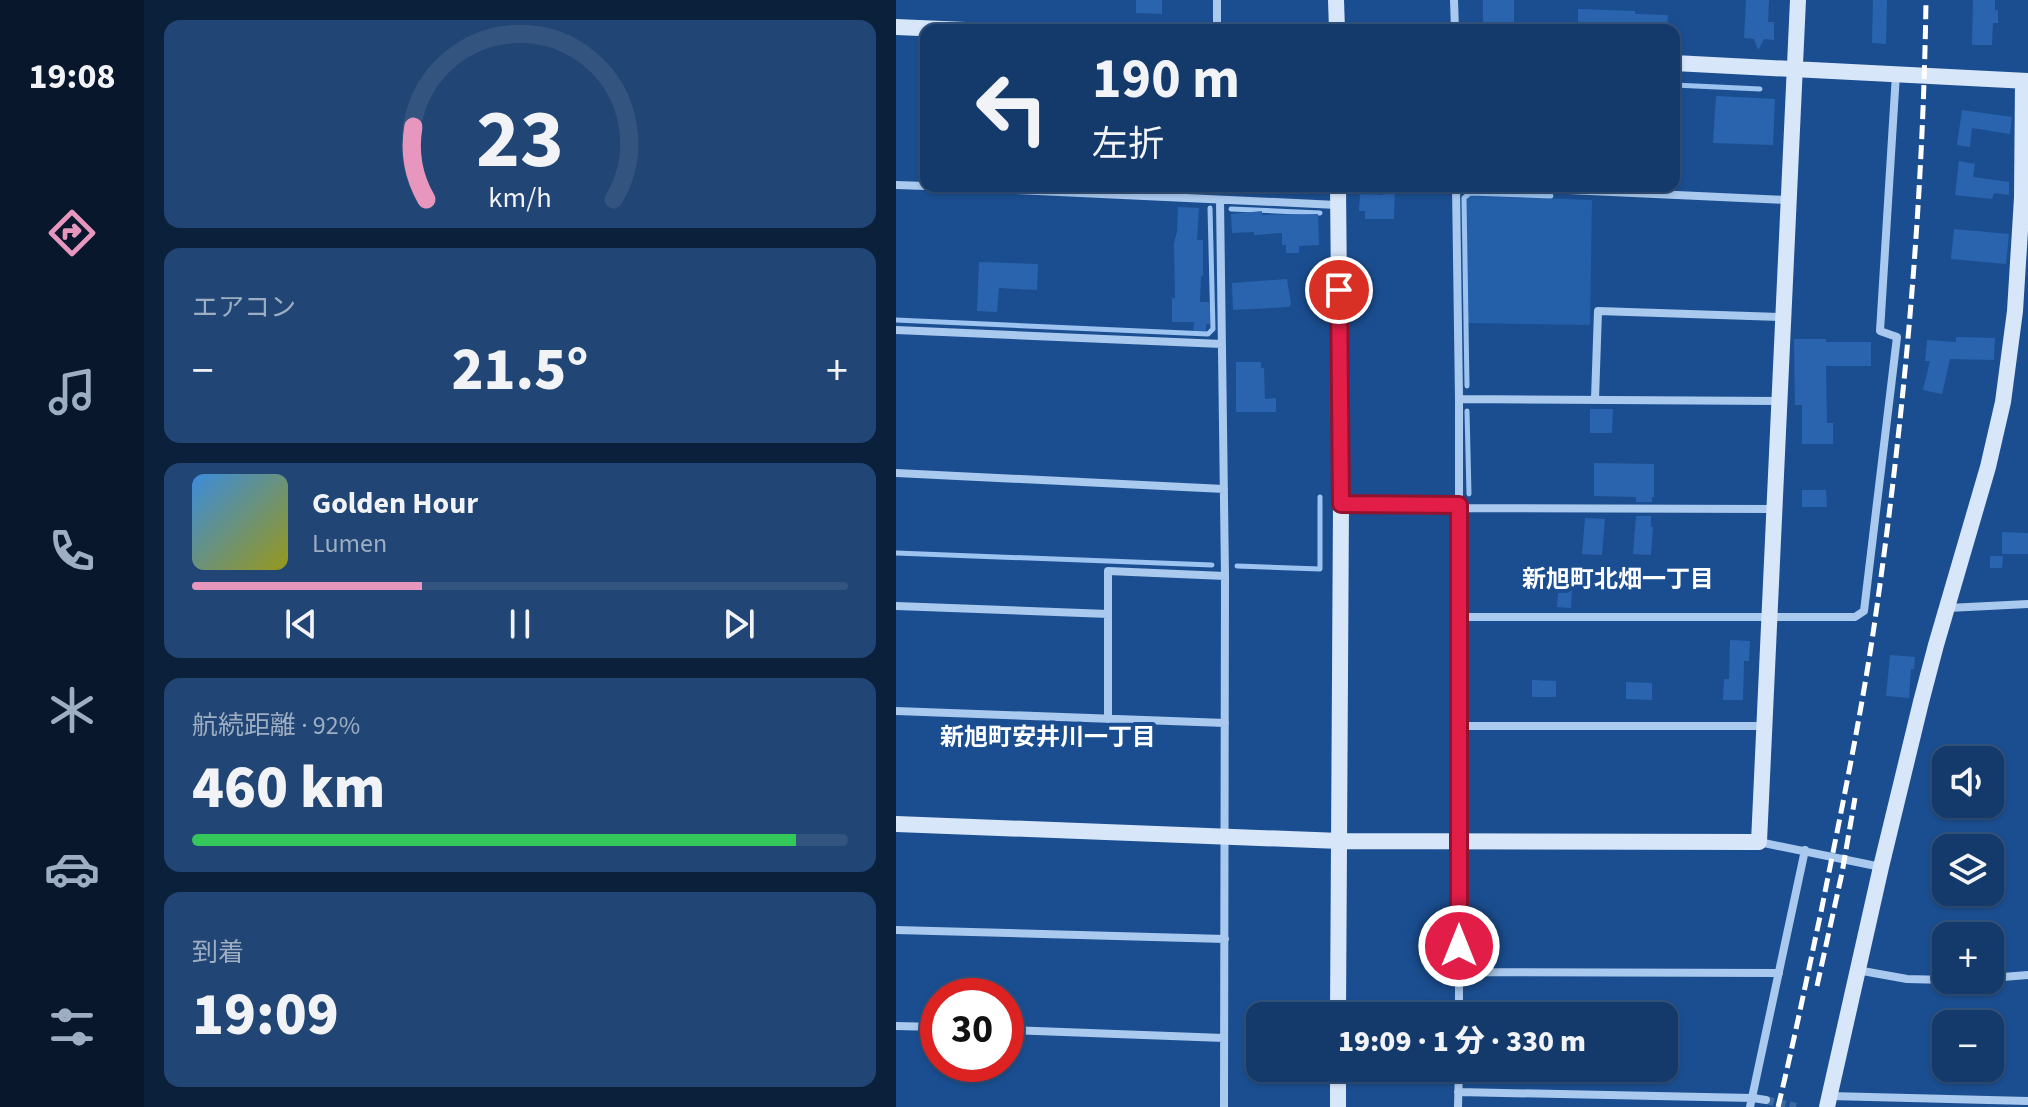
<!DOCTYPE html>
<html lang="ja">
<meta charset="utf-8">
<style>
:root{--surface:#143a6c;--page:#214574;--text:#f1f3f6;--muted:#9dadc2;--line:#33547f;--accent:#e797bd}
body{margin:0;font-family:"Source Sans 3","Noto Sans JP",sans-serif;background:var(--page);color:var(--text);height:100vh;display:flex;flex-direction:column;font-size:30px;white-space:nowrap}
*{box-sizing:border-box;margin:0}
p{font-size:26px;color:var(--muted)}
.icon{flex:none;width:44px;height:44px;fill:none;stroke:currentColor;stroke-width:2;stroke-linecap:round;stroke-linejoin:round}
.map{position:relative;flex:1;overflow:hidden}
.drawer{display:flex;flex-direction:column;gap:20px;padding:20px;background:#0b203b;width:752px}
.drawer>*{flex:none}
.hud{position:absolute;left:24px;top:24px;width:760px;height:168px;border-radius:16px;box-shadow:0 2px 6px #0004,0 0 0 2px var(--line);background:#143a6c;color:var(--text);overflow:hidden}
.controls{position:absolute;left:1036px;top:746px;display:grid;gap:16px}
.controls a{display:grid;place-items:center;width:72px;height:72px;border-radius:16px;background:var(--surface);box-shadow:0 2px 6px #0004,0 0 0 2px var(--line);font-size:40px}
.speed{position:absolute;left:24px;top:978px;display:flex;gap:16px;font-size:40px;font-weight:700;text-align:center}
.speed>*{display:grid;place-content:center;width:104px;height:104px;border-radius:50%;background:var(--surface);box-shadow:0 2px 6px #0004,0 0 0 2px var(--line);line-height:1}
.speed .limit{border:12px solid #d22;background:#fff;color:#111}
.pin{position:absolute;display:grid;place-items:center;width:68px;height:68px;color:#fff;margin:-34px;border:4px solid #fff;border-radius:50%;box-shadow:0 2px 8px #0007}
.me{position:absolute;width:88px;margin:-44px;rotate:0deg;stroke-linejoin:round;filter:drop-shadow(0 0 6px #0008)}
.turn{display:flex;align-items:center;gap:28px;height:168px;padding:0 40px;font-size:36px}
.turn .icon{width:104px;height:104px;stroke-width:2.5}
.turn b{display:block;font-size:56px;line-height:68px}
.big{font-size:60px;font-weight:800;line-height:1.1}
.drawer .widget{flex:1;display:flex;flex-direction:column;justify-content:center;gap:12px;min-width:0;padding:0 28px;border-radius:16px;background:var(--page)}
.drawer .dial{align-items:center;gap:0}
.dial svg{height:208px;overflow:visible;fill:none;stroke:var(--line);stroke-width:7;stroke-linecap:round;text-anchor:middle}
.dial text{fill:var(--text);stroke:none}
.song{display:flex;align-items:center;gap:24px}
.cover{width:96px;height:96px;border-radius:12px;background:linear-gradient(135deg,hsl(210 70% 55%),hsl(60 70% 35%))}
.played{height:8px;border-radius:4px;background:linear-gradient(90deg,var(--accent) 35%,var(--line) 35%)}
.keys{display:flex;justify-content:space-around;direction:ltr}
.heat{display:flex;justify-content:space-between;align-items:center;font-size:44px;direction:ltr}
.charge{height:12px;border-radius:6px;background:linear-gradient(90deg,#34c759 92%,var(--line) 0)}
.trip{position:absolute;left:350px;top:1002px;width:432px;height:80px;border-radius:16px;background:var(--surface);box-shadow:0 2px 6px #0004,0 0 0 2px var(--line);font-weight:800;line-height:80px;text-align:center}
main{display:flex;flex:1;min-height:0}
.tabs{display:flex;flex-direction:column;width:144px;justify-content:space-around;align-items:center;background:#08172b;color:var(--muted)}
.tabs .icon{width:56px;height:56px}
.tabs .active{color:var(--accent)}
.tabs b{font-size:36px;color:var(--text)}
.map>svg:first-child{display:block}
.green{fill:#245fa9}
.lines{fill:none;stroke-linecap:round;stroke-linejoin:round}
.stream{stroke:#9dc3f0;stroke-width:5}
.building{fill:#2a64ae}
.street-tunnel{stroke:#3d69a1;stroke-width:8;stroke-dasharray:8 4;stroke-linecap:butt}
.street{stroke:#aac9ee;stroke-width:8}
.secondary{stroke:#d8e6fa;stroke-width:16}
.rail{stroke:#fff;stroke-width:5;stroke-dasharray:14 6;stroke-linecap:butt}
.route-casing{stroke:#92132f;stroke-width:20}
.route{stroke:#e11d48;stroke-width:14}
.labels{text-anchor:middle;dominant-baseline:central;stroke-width:8;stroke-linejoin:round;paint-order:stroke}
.neighbourhood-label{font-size:24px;font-weight:bold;fill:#fff;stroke:#1b4e90}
</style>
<main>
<nav class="tabs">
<b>19:08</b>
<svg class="icon active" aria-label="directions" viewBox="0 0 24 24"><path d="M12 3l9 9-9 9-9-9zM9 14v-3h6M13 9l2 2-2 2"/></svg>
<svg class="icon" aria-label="music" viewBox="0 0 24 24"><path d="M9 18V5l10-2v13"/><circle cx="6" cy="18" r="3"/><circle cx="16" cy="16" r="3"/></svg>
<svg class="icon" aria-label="phone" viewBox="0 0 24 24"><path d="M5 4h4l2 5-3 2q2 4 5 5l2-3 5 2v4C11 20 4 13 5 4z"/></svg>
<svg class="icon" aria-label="climate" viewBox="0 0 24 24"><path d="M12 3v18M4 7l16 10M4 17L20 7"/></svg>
<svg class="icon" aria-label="car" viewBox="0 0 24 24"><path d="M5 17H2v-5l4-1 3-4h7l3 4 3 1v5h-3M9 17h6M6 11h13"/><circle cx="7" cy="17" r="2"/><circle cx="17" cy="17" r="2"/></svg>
<svg class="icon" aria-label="filters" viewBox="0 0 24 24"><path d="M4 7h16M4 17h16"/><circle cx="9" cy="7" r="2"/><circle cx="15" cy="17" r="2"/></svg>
</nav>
<section class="drawer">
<div class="widget dial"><svg viewBox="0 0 100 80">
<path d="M14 69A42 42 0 1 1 86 69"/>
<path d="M14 69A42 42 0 0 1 9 41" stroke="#e797bd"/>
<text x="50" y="56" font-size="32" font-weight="700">23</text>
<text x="50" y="72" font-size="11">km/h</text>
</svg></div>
<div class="widget"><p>エアコン</p>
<div class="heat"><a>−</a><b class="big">21.5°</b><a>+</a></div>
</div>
<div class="widget">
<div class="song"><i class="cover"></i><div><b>Golden Hour</b><p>Lumen</p></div></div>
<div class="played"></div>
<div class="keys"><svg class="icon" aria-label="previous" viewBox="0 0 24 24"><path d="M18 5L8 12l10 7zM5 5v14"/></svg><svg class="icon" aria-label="pause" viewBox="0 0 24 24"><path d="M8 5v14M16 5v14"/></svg><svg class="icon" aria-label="next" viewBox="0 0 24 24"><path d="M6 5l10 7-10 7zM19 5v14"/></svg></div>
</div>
<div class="widget"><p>航続距離 · 92%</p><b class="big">460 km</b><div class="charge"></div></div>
<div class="widget"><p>到着</p><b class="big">19:09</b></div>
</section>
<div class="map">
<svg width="1132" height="1107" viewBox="0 0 1132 1107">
<rect width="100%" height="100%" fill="#1b4e90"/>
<path class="green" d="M576,195L696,200L694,325L572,323L569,201Z"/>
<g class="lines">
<path class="stream" d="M778,85L864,89
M335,209L424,213
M0,320L312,334L317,329L314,208
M571,386L568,198L574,193L655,196
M571,411L573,494
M462,498H556
M0,553L316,565
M341,566L424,569V497"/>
</g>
<path class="building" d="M240,0H266V14L240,13Z
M587,0H618V24H587Z
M850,0H873L872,22H878V40L868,39L862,50L858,39L848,38Z
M977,0H991L990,44L976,43Z
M1077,0H1099V10H1102V23H1097L1096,45H1076Z
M682,9L739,11V14L772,15L771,30H682Z
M820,96L879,99L877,145L817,143Z
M1066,110L1116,117L1114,134L1076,128L1074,147L1061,145Z
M1063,161L1079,164L1077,177L1113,182V195L1098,193L1096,199L1059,195Z
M487,186H499L498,219H469V211H463L464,194L487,195Z
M282,207L303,208L301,240H307V276H305L304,302H314V324H310V331H297L298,322H276V298H279L278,243L281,232Z
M366,211V215L422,214L423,245L403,246V253H390V245H386V233L358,235V232L336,233L335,214Z
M1058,229L1113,234L1110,264L1055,259Z
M83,262L142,264L141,290L103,288L101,312L81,311Z
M391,279L395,304L393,307L337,310L336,283Z
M1060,337L1099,338L1098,360L1054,359L1046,394L1027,390L1034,361H1029L1031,340L1060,342Z
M898,339H930V342H975V366H930L931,423H937V444H906V405H899Z
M340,362H365V368H368L369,399L380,398V412H340Z
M694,409H717L716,433H694Z
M698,463L758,464V497H756V502H740V497L698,496Z
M906,490H930L931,507H906Z
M740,516H755V527H757L755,555L737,554Z
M689,518L709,519L706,555L686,554Z
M1106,532L1132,533V554H1106Z
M1094,556H1107L1106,568H1094Z
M664,565L682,566L681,588L676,587L675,608L661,607Z
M714,566L734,568L732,587L712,585Z
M834,640L854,641L853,661H848L847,700H827L828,679H833Z
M994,655L1019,657L1018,669H1015L1013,698L990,696Z
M636,680L660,681V697H636Z
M730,682L756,683V700L730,699Z"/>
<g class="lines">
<path class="street-tunnel" d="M870,1100L900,1107"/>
<path class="street" d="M321,0V30
M558,0L559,30
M0,185L30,186
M35,186L441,205
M560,186L563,399V1016
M582,186L892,200
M324,200L329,576L328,1107
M0,330L326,344
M563,399L883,401
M699,399L702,311L886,317
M0,473L328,489
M445,504L563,505
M563,508L878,509
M0,606L212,614
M1052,608L1132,604
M563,617H959L968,611L1001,337L984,331L1000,74
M0,711L329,723
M212,719V571L329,576
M563,726H868
M863,842L985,867
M0,930L329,939
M961,970L1011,979L1050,980
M563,972L883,973
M1094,978L1132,975
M0,1026L42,1027
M110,1030L328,1038
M562,1092L857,1098L870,1100
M934,1096L1132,1101
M562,1107L563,1068
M854,1107L909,850"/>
<path class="secondary" d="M440,0L441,30
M0,27L70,30
M778,63L1132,81
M442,186L445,504L442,1016
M0,824L444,841L863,842L902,0
M442,1107V1068
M931,1107L985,867L1025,702L1040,645L1092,467L1107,402L1119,311L1126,198L1127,81"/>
<path class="rail" d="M921,986L946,873L959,798
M882,1107C898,1042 911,977 925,912C944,817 964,722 978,627C1008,419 1027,209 1030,0"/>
</g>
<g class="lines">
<defs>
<path id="route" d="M443,290L445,504L563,505V946"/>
</defs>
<use href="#route" class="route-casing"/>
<use href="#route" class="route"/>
</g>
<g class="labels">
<g class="neighbourhood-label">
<text x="722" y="579">新旭町北畑一丁目</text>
<text x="152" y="737">新旭町安井川一丁目</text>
</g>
</g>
</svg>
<div class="controls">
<a><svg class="icon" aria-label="sound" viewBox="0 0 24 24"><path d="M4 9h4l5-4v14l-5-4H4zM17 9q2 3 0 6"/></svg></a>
<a><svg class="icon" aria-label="layers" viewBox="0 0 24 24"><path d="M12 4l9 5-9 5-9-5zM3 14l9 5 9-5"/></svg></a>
<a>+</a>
<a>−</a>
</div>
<div class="speed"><div class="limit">30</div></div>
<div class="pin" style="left:443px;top:290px;background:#d93025"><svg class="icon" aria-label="arrive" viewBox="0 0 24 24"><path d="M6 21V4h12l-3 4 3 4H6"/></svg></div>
<svg class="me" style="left:563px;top:946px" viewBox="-20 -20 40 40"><circle r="17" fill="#e11d48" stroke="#fff" stroke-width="3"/><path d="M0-11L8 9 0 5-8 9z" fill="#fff"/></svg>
<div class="trip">19:09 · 1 分 · 330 m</div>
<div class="hud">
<div class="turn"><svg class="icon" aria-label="left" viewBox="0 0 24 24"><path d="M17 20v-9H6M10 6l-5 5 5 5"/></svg><div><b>190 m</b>左折</div></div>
</div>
</div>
</main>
